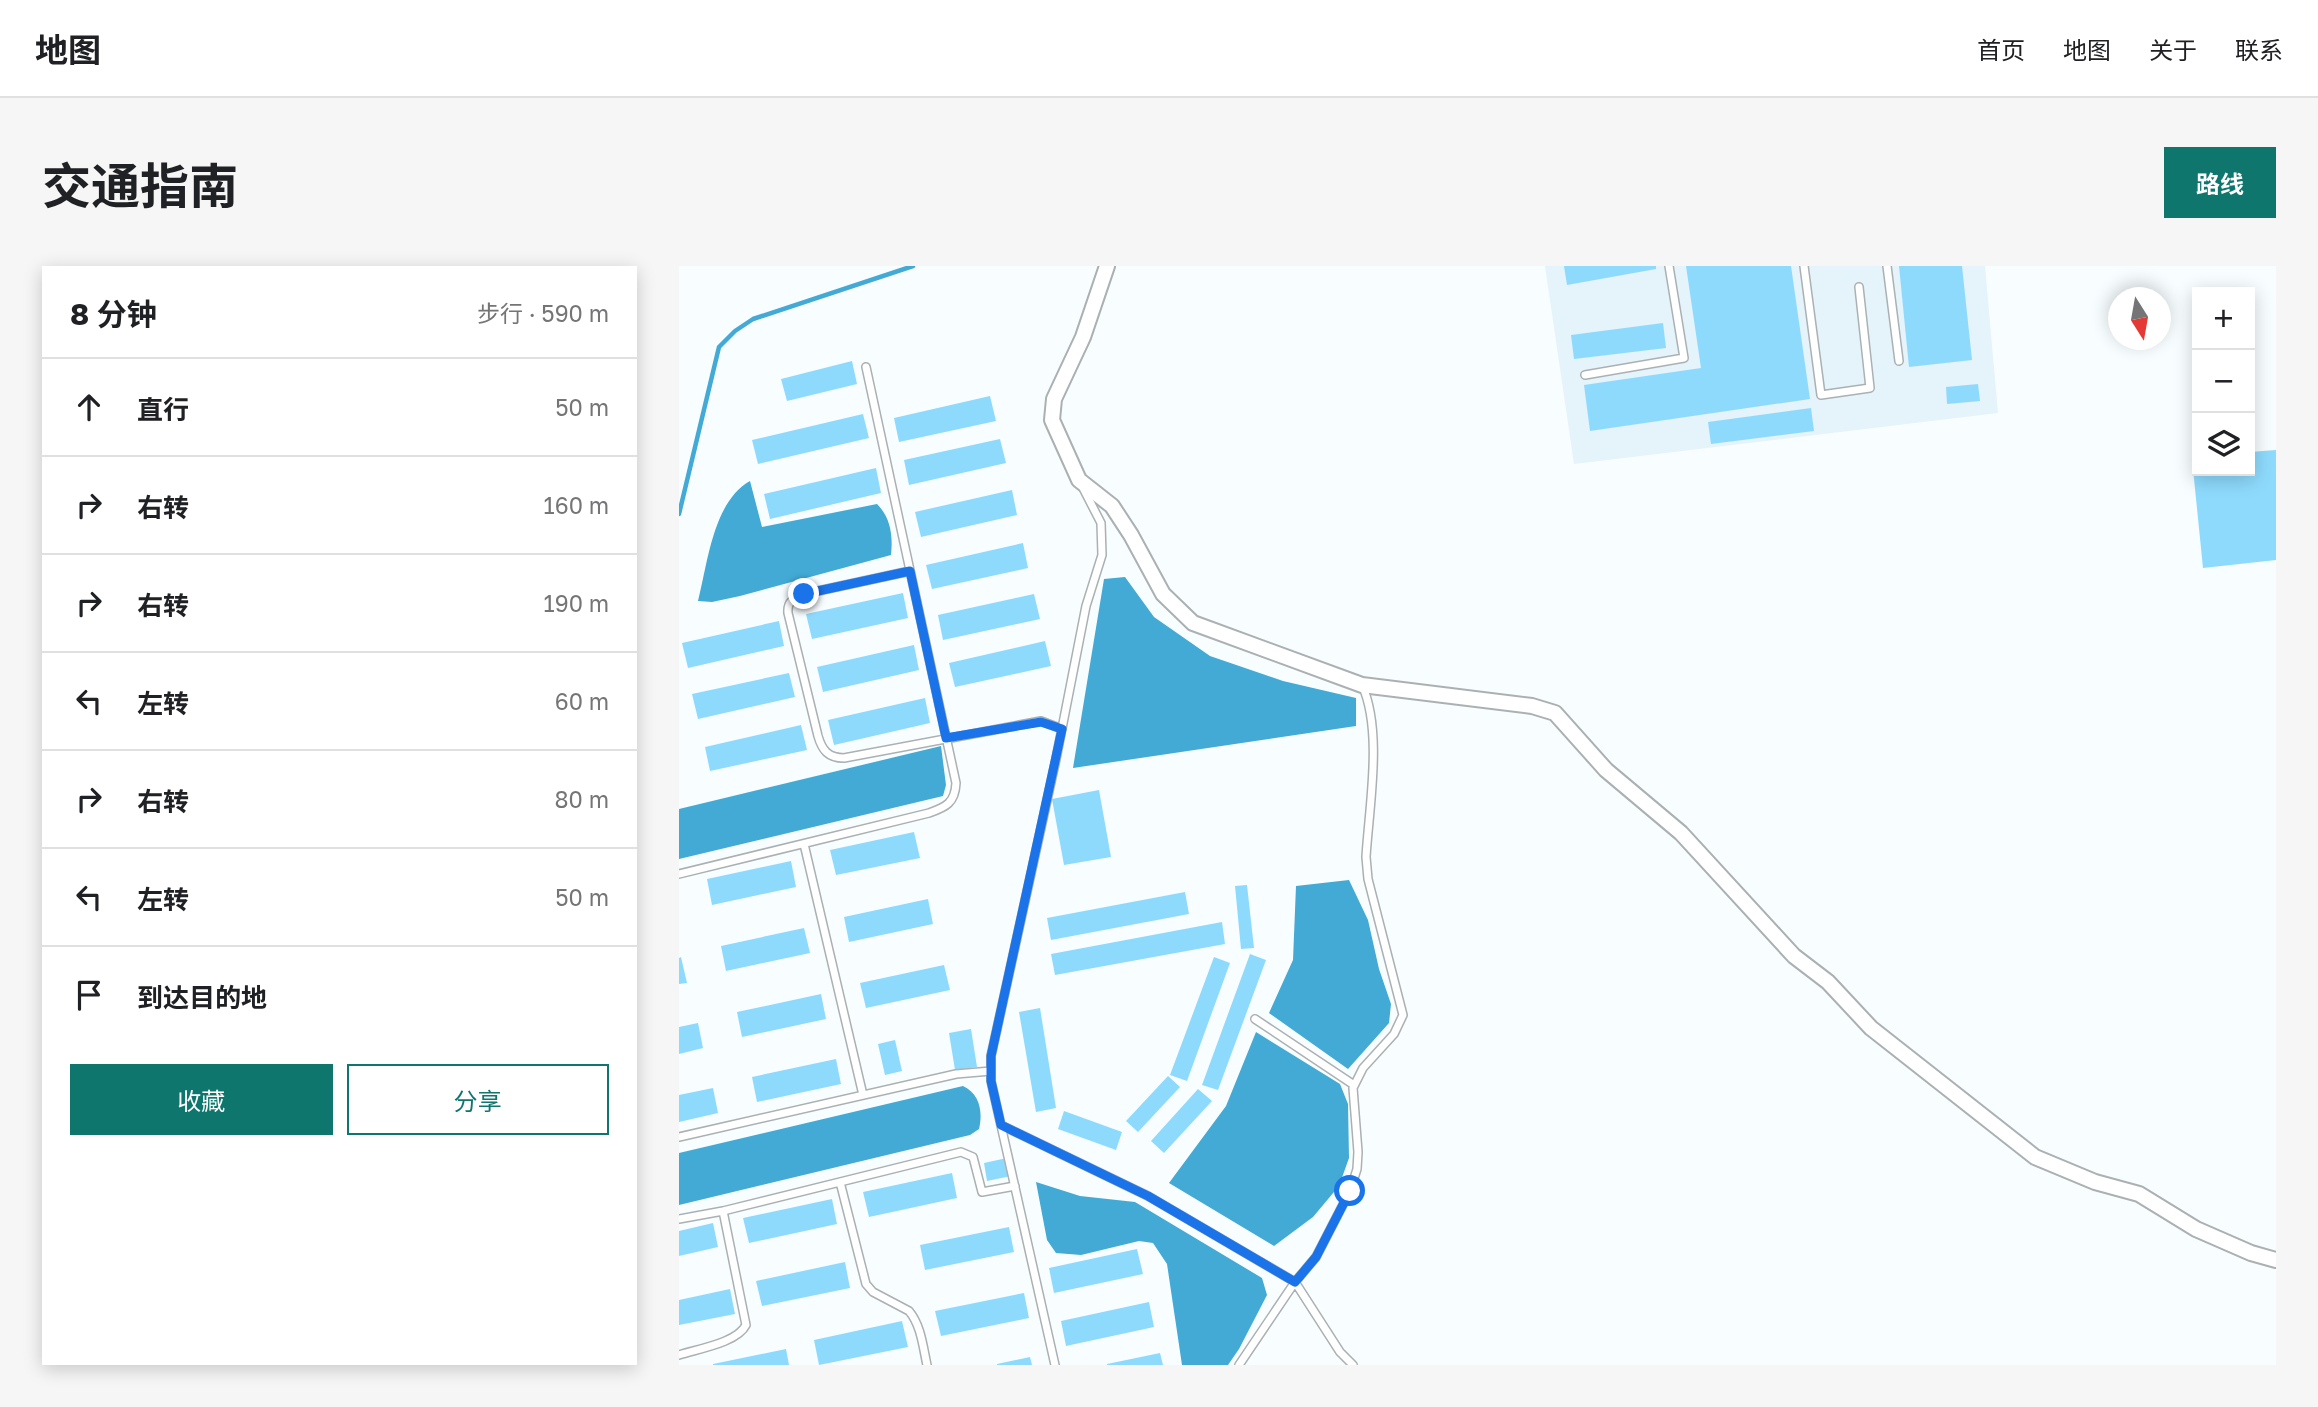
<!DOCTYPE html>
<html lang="zh">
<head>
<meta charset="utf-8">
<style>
	:root { --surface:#fff; --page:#f6f6f6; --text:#202124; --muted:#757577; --line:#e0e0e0; --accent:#0f766e }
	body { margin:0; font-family:"Golos Text","Noto Sans SC",sans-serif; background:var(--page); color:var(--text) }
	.controls { position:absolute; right:21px; top:21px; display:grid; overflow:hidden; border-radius:0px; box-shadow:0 4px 18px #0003 }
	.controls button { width:63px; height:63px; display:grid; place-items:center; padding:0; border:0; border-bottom:2px solid var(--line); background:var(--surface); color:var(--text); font:35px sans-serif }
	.compass { position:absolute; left:1429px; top:21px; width:63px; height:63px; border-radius:50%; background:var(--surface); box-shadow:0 4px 18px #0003; rotate:169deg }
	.stop { position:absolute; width:21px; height:21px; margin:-16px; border:5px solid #1a73e8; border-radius:50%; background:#fff }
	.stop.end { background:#1a73e8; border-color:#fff; box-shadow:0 2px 7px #0008 }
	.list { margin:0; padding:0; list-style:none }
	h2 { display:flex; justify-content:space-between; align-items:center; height:91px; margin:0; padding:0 28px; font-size:30px }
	h2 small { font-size:23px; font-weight:400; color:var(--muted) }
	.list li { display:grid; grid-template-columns:46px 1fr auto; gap:21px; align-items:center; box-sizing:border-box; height:98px; padding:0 28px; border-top:2px solid var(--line) }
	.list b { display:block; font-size:26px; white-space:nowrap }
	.list em { font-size:23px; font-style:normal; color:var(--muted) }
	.actions { display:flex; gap:14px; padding:21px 28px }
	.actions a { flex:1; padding:16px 0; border:2px solid var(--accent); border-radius:0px; text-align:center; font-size:24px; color:var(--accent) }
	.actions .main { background:var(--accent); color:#fff }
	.icon { flex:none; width:38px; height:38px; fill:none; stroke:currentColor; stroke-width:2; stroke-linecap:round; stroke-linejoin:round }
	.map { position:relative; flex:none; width:1597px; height:1099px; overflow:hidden; border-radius:0px }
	header { display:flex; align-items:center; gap:42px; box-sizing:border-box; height:98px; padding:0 35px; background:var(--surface); border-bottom:2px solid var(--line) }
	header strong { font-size:33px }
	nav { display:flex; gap:38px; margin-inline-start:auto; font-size:24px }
	.intro { display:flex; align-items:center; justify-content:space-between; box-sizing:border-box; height:168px; padding:0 42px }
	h1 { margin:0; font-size:49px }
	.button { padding:18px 32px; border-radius:0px; background:var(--accent); color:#fff; font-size:24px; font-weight:700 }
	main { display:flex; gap:42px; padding:0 42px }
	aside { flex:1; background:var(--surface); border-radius:0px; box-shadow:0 4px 18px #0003 }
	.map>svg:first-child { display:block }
</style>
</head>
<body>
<header>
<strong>地图</strong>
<nav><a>首页</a><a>地图</a><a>关于</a><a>联系</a></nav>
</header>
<div class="intro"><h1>交通指南</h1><a class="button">路线</a></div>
<main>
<aside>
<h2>8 分钟<small>步行 · 590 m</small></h2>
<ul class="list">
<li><svg class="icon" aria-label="ahead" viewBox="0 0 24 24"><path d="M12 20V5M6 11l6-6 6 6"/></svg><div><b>直行</b></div><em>50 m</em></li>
<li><svg class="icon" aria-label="right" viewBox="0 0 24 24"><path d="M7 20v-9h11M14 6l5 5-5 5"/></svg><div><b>右转</b></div><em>160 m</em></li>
<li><svg class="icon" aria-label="right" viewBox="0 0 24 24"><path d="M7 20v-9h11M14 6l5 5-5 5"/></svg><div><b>右转</b></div><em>190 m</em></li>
<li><svg class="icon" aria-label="left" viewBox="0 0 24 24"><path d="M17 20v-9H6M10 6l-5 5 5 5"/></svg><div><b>左转</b></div><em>60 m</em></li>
<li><svg class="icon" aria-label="right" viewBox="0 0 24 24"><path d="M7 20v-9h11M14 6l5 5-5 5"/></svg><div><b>右转</b></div><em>80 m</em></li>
<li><svg class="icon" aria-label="left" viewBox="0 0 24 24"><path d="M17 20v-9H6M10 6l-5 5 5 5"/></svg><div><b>左转</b></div><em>50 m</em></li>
<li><svg class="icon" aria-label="arrive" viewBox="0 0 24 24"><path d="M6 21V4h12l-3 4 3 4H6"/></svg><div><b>到达目的地</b></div></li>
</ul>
<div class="actions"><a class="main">收藏</a><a>分享</a></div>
</aside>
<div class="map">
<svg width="1597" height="1099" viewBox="0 0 1597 1099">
	<rect width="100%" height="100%" fill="#f8fdff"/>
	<!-- built -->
	<path fill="#e5f3fa" d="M866 0H1306L1319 147 895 198Z"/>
	<!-- water -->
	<path fill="#42aad4" d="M71 215 83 261 198 238C212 252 214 270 212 289L61 330 33 336 19 335C29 296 34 236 71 215Z
		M446 311 475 351 531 390 604 415 677 432V460L394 502 425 313Z
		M262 480 267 519 264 530 0 593V543Z
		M670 614 689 654 700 703 712 738 710 757 669 803 590 747 614 694 617 620Z
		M577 766 661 818 669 838 670 892 660 920 634 951 595 980 490 917 547 840Z
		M284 820C301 828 304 846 300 863L291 869 0 939V887Z
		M357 916 401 930 456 936 583 1012 588 1029 560 1083 549 1099H503L488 998 474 977 460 975 402 989 377 987 368 974Z"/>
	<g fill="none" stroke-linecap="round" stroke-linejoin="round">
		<!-- stream -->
		<path stroke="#42aad4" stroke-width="4.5" d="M0 248 40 81 56 65 74 53 234 0"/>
	</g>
	<!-- building -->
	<path fill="#8edafd" d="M885 0H977V3L888 19Z
		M1007 0H1112L1131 133 911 165 905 119 1022 102Z
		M1220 0H1283L1293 94 1230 101Z
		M984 57 987 82 895 93 892 69Z
		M173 95 178 118 108 135 102 113Z
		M1299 118 1301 135 1268 138 1267 121Z
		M311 130 317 155 220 176 215 152Z
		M1132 142 1135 165 1032 178 1029 156Z
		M184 148 190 172 79 198 73 174Z
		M321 173 327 197 230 219 225 194Z
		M1597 184V294L1524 302 1513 193 1518 192V205H1571V186Z
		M197 202 202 227 91 253 85 228Z
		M333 224 338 249 242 271 236 246Z
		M344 277 349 302 253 323 247 299Z
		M224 327 229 352 133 373 127 348Z
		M355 328 361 353 264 374 259 349Z
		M100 355 105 380 9 402 3 377Z
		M366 375 372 400 276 421 270 397Z
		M235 379 240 404 144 426 138 401Z
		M110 407 116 431 19 453 13 428Z
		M246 432 251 457 155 479 149 454Z
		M122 459 128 484 31 505 26 481Z
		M420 524 432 591 385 599 373 533Z
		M235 566 241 592 157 609 151 584Z
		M112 595 117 621 33 639 28 613Z
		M568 619 575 682 562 683 556 620Z
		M506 626 510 648 372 674 368 652Z
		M249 633 254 658 170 676 165 651Z
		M543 656 546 678 376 709 372 688Z
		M125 662 131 687 47 705 42 680Z
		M571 688 587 694 539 824 523 819Z
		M2 691 8 717 0 718V692Z
		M535 691 551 697 508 815 491 809Z
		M265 699 271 724 187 742 181 717Z
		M142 728 147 753 63 771 58 746Z
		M361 742 377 842 357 846 340 746Z
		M19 757 24 782 0 788V761Z
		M292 763 298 801 276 804 270 767Z
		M216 774 223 805 206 809 199 778Z
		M157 793 162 818 78 836 73 811Z
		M489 810 501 821 459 866 447 855Z
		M34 822 39 847 0 856V829Z
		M519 823 533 835 485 887 472 875Z
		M385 845 443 866 437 884 379 863Z
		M328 892 332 910 308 915 305 897Z
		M273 907 278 932 190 951 184 926Z
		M153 933 158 958 70 977 64 952Z
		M34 957 39 981 0 990V965Z
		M330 961 335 986 246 1004 241 979Z
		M458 983 464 1008 375 1027 370 1002Z
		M166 996 171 1022 83 1040 77 1015Z
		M51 1023 56 1048 0 1059V1034Z
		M345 1027 350 1052 262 1070 256 1045Z
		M470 1036 475 1061 387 1080 382 1055Z
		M223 1055 229 1081 140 1099 135 1074Z
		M107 1083 110 1099H34V1098Z
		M481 1087 484 1099H428V1098Z
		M351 1091 353 1099H318V1098Z"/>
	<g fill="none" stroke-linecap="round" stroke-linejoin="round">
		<defs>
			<path id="service" d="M1125 0 1142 129 1191 122 1180 21
				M1208 0 1220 95
				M906 109 1005 92 990 0
				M231 305 125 328C115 332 108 335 109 347L139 470C143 484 149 492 165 492L362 455 383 463
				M125 578 184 829
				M0 608 250 547C267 541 276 537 277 517L187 101
				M576 753 675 819
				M322 859 469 930 616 1016 661 1086 674 1099
				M0 871 277 808 312 805
				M161 916 187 1018 194 1026 230 1045C242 1059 244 1081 248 1099
				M0 953 44 945
				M0 1089C18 1083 58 1077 67 1059L44 945 282 886 294 891 303 926 336 920
				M376 1099 312 815V790L377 493 407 340 423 289 422 257 405 224
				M560 1099 616 1016 637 991 671 925 678 903 679 886 674 822 684 802 715 768 724 749 689 613 687 591C690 541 704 465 683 419"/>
			<path id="minor" d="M428 0 404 71 375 133 373 154 400 214 433 240 452 269 484 328 514 357 683 419 853 440 876 447 927 504 1002 567 1115 690 1149 716 1192 762 1356 891 1416 916 1460 928 1517 963 1572 987 1597 994"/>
		</defs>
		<!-- service casing -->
		<use href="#service" stroke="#abb1b3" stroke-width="10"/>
		<!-- minor casing -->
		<use href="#minor" stroke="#abb1b3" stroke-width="18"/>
		<!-- service -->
		<use href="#service" stroke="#fff" stroke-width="7"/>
		<!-- minor -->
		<use href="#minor" stroke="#fff" stroke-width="14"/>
	</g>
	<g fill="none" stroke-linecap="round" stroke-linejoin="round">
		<!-- route -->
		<path stroke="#1a73e8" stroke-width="9" d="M125 328 231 305 267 472 362 456 383 463 312 790V815L322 859 469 930 616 1016 637 991 671 925"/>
	</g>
</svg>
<div class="controls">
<button>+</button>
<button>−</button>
<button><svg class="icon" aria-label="layers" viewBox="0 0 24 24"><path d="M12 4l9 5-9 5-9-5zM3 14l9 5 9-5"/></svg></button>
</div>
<svg class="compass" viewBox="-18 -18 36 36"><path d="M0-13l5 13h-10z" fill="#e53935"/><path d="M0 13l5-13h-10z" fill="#757577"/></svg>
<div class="stop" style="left:671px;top:925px"></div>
<div class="stop end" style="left:125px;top:328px"></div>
</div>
</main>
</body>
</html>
